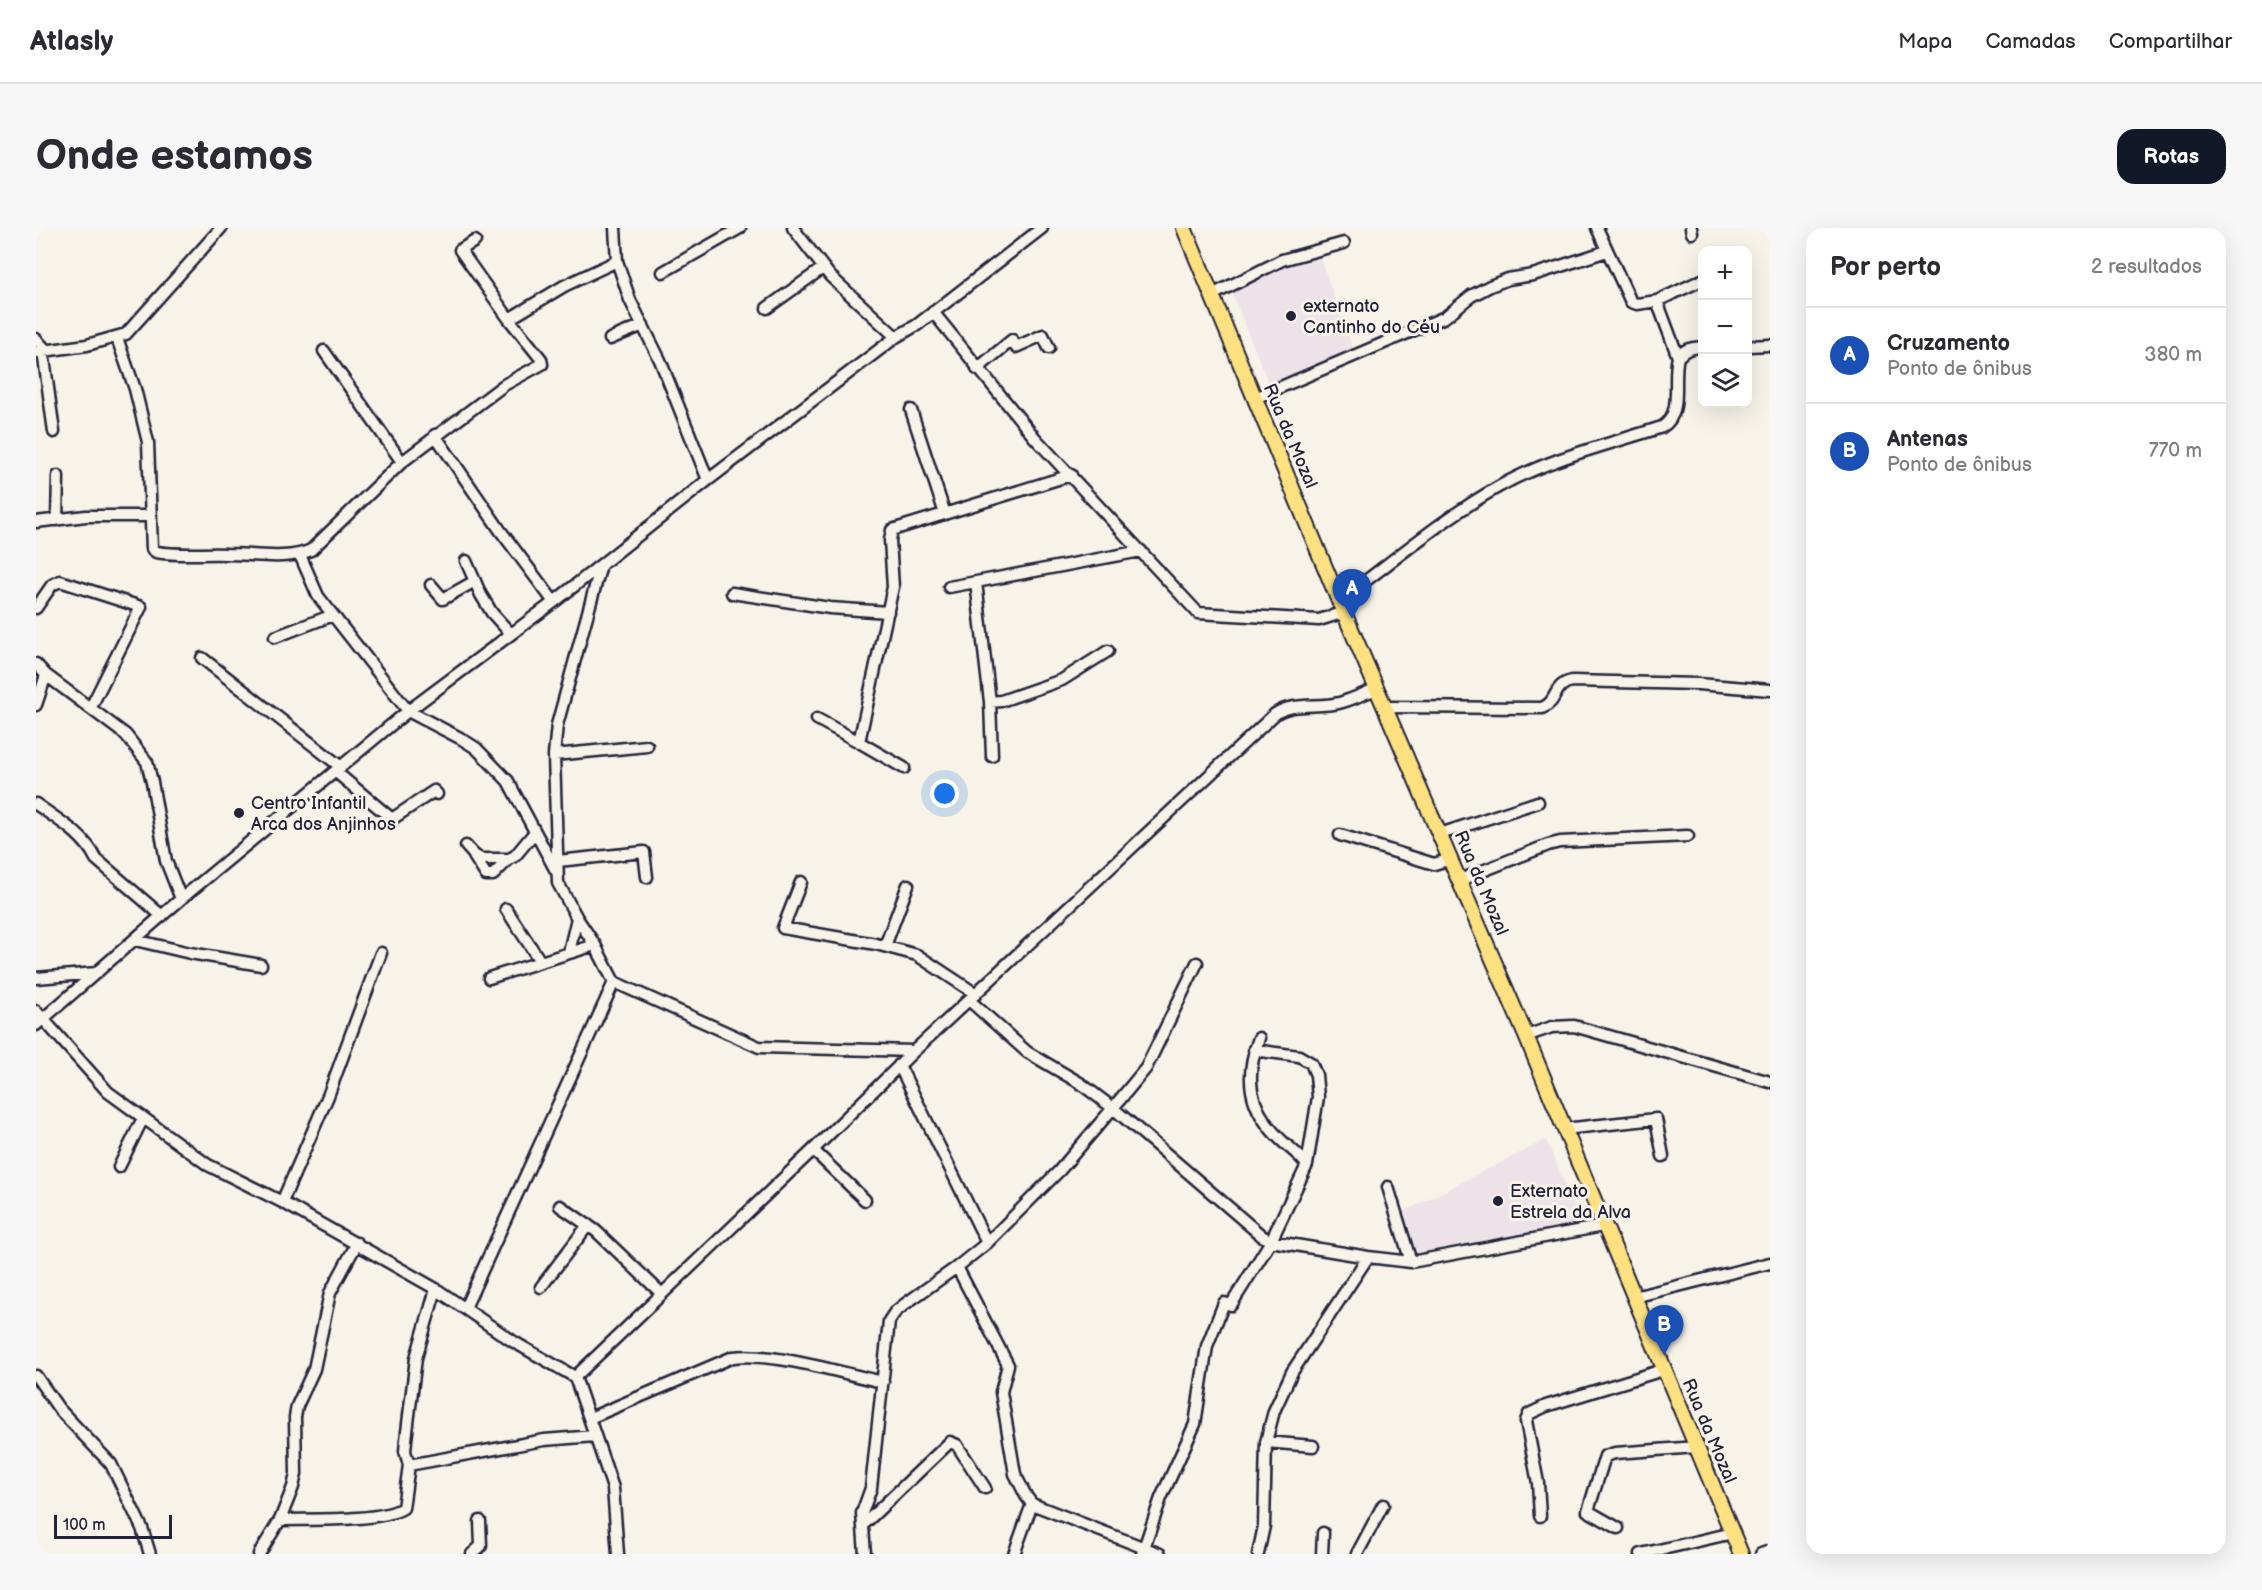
<!DOCTYPE html>
<html lang="pt">
<head>
<meta charset="utf-8">
<style>
	:root { --surface:#fff; --page:#f7f7f7; --text:#2b2b33; --muted:#7c7c81; --line:#e1e1e2; --accent:#111827 }
	body { margin:0; font-family:"Balsamiq Sans",sans-serif; background:var(--page); color:var(--text) }
	.controls { position:absolute; right:18px; top:18px; display:grid; overflow:hidden; border-radius:12px; box-shadow:0 6px 24px #0002 }
	.controls button { width:54px; height:54px; display:grid; place-items:center; padding:0; border:0; border-bottom:2px solid var(--line); background:var(--surface); color:var(--text); font:30px sans-serif }
	.scale { position:absolute; left:18px; bottom:15px; width:118px; box-sizing:border-box; padding-left:6px; border:3px solid #22223b; border-top:0; font-size:16px; line-height:21px; white-space:nowrap; color:#22223b; -webkit-text-stroke:4px #f7f3e8; paint-order:stroke }
	.you { position:absolute; left:909px; top:566px; width:21px; height:21px; margin:-15px; border:4px solid #fff; border-radius:50%; background:#1a73e8; box-shadow:0 0 0 9px #1a73e833 }
	.badge { display:grid; place-items:center; width:39px; height:39px; border-radius:50%; background:var(--accent); color:#fff; font-size:20px; font-weight:700 }
	.pin { position:absolute; translate:-50% -50px; filter:drop-shadow(0 2px 3px #0008) }
	.pin::after { content:''; position:absolute; top:32px; width:21px; height:18px; background:inherit; clip-path:polygon(0 0,100% 0,50% 100%) }
	.list { margin:0; padding:0; list-style:none }
	h2 { display:flex; justify-content:space-between; align-items:center; height:78px; margin:0; padding:0 24px; font-size:26px }
	h2 small { font-size:20px; font-weight:400; color:var(--muted) }
	.list li { display:grid; grid-template-columns:39px 1fr auto; gap:18px; align-items:center; box-sizing:border-box; height:96px; padding:0 24px; border-top:2px solid var(--line) }
	.list b { display:block; font-size:22px; white-space:nowrap }
	.list p { margin:0; font-size:20px; white-space:nowrap; color:var(--muted) }
	.list em { font-size:20px; font-style:normal; color:var(--muted) }
	.icon { flex:none; width:33px; height:33px; fill:none; stroke:currentColor; stroke-width:2; stroke-linecap:round; stroke-linejoin:round }
	.map { position:relative; flex:none; width:1734px; height:1326px; overflow:hidden; border-radius:18px }
	header { display:flex; align-items:center; gap:36px; box-sizing:border-box; height:84px; padding:0 30px; background:var(--surface); border-bottom:2px solid var(--line) }
	header strong { font-size:28px }
	nav { display:flex; gap:33px; margin-inline-start:auto; font-size:21px }
	.intro { display:flex; align-items:center; justify-content:space-between; box-sizing:border-box; height:144px; padding:0 36px }
	h1 { margin:0; font-size:42px }
	.button { padding:15px 27px; border-radius:18px; background:var(--accent); color:#fff; font-size:21px; font-weight:700 }
	main { display:flex; gap:36px; padding:0 36px }
	aside { flex:1; background:var(--surface); border-radius:18px; box-shadow:0 6px 24px #0002 }
	.map>svg:first-child { display:block }
</style>
</head>
<body>
<header>
<strong>Atlasly</strong>
<nav><a>Mapa</a><a>Camadas</a><a>Compartilhar</a></nav>
</header>
<div class="intro"><h1>Onde estamos</h1><a class="button">Rotas</a></div>
<main>
<div class="map">
<svg width="1734" height="1326" viewBox="0 0 1734 1326">
	<rect width="100%" height="100%" fill="#f7f3e8"/>
	<filter id="ink" filterUnits="userSpaceOnUse"><feTurbulence type="fractalNoise" baseFrequency=".0167" numOctaves="2"/><feDisplacementMap in="SourceGraphic" scale="12" xChannelSelector="R" yChannelSelector="G"/><feConvolveMatrix kernelMatrix="1 2 1 2 8 2 1 2 1" color-interpolation-filters="sRGB"/></filter>
	<g filter="url(#ink)">
		<!-- built -->
		<path fill="#ede2e8" d="M1282 25 1318 123 1234 159 1194 60 1241 38Z
			M1510 912 1547 999 1379 1029 1363 986Z"/>
		<g fill="none" stroke-linecap="round" stroke-linejoin="round">
			<defs>
				<path id="minor" d="M579 0 581 33 594 72 624 132 672 252
					M757 0 794 48 860 109
					M1561 0 1595 74 1601 76 1621 73
					M1655 0 1656 5
					M627 44 704 0
					M1176 67 1246 32 1308 15
					M731 80 787 40
					M897 84 999 210 1162 385 1283 392 1309 384
					M473 91 528 58 581 33
					M81 110 99 161 112 214 116 321 120 324C144 328 167 325 191 326 218 326 251 333 275 322L366 234 468 157 506 136 505 131 473 91 424 22 439 13
					M0 111 10 122
					M574 111 607 97
					M1712 118 1734 117
					M7 123 18 204
					M288 123 366 234
					M0 124 51 117 90 106 185 0
					M1642 129 1621 73 1666 52
					M941 141 976 112 980 119 1007 107 1013 120
					M1219 170 1409 89 1435 68 1454 58 1472 51 1497 47 1571 23
					M875 182 909 286
					M399 207 464 302 518 374
					M21 292 22 248
					M0 294 50 288H115
					M264 327 282 368 372 483 424 510 440 520 472 553 520 643
					M430 333 445 367 456 385 475 406
					M565 337 521 497 518 527 522 655 541 690 559 717 578 754 723 819 878 823
					M395 357 407 371 439 353
					M913 359 940 354
					M696 365 794 380 852 384
					M1303 373C1356 334 1407 290 1464 258 1514 230 1571 217 1626 199 1648 186 1636 151 1642 129 1650 120 1655 120 1666 119
					M0 380 16 357 24 353 105 379 55 479
					M239 409 297 387
					M166 430 305 539
					M0 436 10 447 90 507 111 534 116 554 130 633 145 671
					M954 474 965 473 1026 452 1072 423
					M0 477 10 447
					M1350 479 1506 480C1523 473 1516 457 1536 453L1662 456 1734 462
					M781 491 823 514 857 359 854 312 856 302 1035 247
					M823 514 868 540
					M518 527 611 518
					M956 528 954 474 940 354 1105 323
					M300 544 356 591 398 563 401 566
					M0 576C22 592 48 606 60 631L126 688
					M1404 606 1502 574
					M1304 607 1398 636 1415 631
					M430 618 438 627 445 631H473L479 628 499 604
					M438 628 450 647H457L473 631
					M522 633 608 624 611 649
					M1424 652 1512 617 1524 614 1652 608
					M765 654 747 700 840 716 881 727 940 766
					M470 681 504 733
					M99 712 154 725 225 737
					M849 718 872 657
					M533 724 541 690
					M0 750 61 745
					M453 750 559 717
					M933 772 991 824 1044 855 1077 880 1226 1008 1235 1013 1332 1029 1375 1034 1567 998
					M0 783 72 864 172 937 246 974 400 1061 478 1114 539 1149 577 1260 582 1326
					M0 797 145 671 372 483 518 374 672 252 860 109 881 97 1006 0
					M1490 808 1516 799 1538 798 1734 854
					M1218 822 1263 828 1275 835 1280 847 1282 869 1271 937
					M863 837 951 1015
					M1528 901 1620 891 1627 928
					M777 922 829 972
					M83 939 107 890
					M1352 959 1375 1034
					M246 974 292 868 345 725
					M524 978 560 1003 625 1065
					M921 1039 972 1137 965 1164 979 1246 990 1268 996 1276 1124 1326
					M505 1059 552 997
					M1598 1069 1734 1035
					M429 1080 578 754
					M0 1148 23 1181 75 1236 106 1300 114 1326
					M539 1149 777 922 878 823 1239 486C1256 474 1282 480 1303 475 1316 472 1329 465 1342 460
					M554 1190 697 1129C738 1124 805 1145 847 1154
					M1230 1214 1277 1218
					M373 1237 508 1212 559 1208
					M1504 1288 1502 1255 1490 1193 1493 1186 1510 1178 1627 1142
					M244 1292C273 1291 345 1294 367 1280L373 1237 369 1223 370 1212 380 1130 400 1061
					M828 1296 914 1214 921 1217 949 1260
					M1582 1300 1552 1283 1569 1228 1579 1225 1661 1219
					M223 1326 244 1292 257 1259 260 1246 259 1189 261 1178 278 1141 294 1065 321 1015
					M436 1326 445 1318 444 1293
					M829 1326 826 1285 835 1260 853 1093 859 1084 869 1076 921 1039 951 1015 1023 943 1077 880 1110 840 1161 735
					M978 1326 996 1276
					M1106 1326 1125 1270 1159 1196 1171 1118 1188 1075 1195 1077 1235 1013 1271 937C1263 926 1253 920 1244 911 1213 881 1208 850 1223 810
					M1222 1326 1228 1298 1230 1214 1238 1183 1256 1144 1332 1029
					M1286 1326 1287 1305
					M1321 1326 1347 1277
					M1605 1326 1697 1305
					M1725 1326 1734 1323"/>
				<path id="major" d="M1148 0 1303 373 1490 808 1705 1326"/>
			</defs>
			<!-- minor casing -->
			<use href="#minor" stroke="#22223b" stroke-width="15"/>
			<!-- major casing -->
			<use href="#major" stroke="#22223b" stroke-width="18"/>
			<!-- minor -->
			<use href="#minor" stroke="#f7f3e8" stroke-width="10"/>
			<!-- major -->
			<use href="#major" stroke="#fde080" stroke-width="14"/>
		</g>
	</g>
	<!-- markers -->
	<g fill="#22223b" stroke="#f7f3e8" stroke-width="2">
		<circle cx="1255" cy="88" r="6"/>
		<circle cx="203" cy="585" r="6"/>
		<circle cx="1462" cy="973" r="6"/>
	</g>
	<g text-anchor="middle" dominant-baseline="central" stroke-width="6" stroke-linejoin="round" paint-order="stroke">
		<!-- poi labels -->
		<g font-size="18" fill="#22223b" stroke="#f7f3e8" text-anchor="start">
			<text x="1267" y="78">externato<tspan x="1267" dy="21">Cantinho do Céu</tspan></text>
			<text x="215" y="575">Centro Infantil<tspan x="215" dy="21">Arca dos Anjinhos</tspan></text>
			<text x="1474" y="963">Externato<tspan x="1474" dy="21">Estrela da Alva</tspan></text>
		</g>
		<!-- street labels -->
		<g font-size="18" fill="#22223b" stroke="#f7f3e8">
			<text transform="translate(1254 208) rotate(67)">Rua da Mozal</text>
			<text transform="translate(1445 655) rotate(67)">Rua da Mozal</text>
			<text transform="translate(1673 1203) rotate(67)">Rua da Mozal</text>
		</g>
	</g>
</svg>
<div class="controls">
<button>+</button>
<button>−</button>
<button><svg class="icon" aria-label="layers" viewBox="0 0 24 24"><path d="M12 4l9 5-9 5-9-5zM3 14l9 5 9-5"/></svg></button>
</div>
<div class="scale">100 m</div>
<div class="you"></div>
<div class="pin badge" style="left:1316px;top:391px;background:#1a4fb4">A</div>
<div class="pin badge" style="left:1628px;top:1127px;background:#1a4fb4">B</div>
</div>
<aside>
<h2>Por perto<small>2 resultados</small></h2>
<ul class="list">
<li><span class="badge" style="background:#1a4fb4">A</span><div><b>Cruzamento</b><p>Ponto de ônibus</p></div><em>380 m</em></li>
<li><span class="badge" style="background:#1a4fb4">B</span><div><b>Antenas</b><p>Ponto de ônibus</p></div><em>770 m</em></li>
</ul>
</aside>
</main>
</body>
</html>
